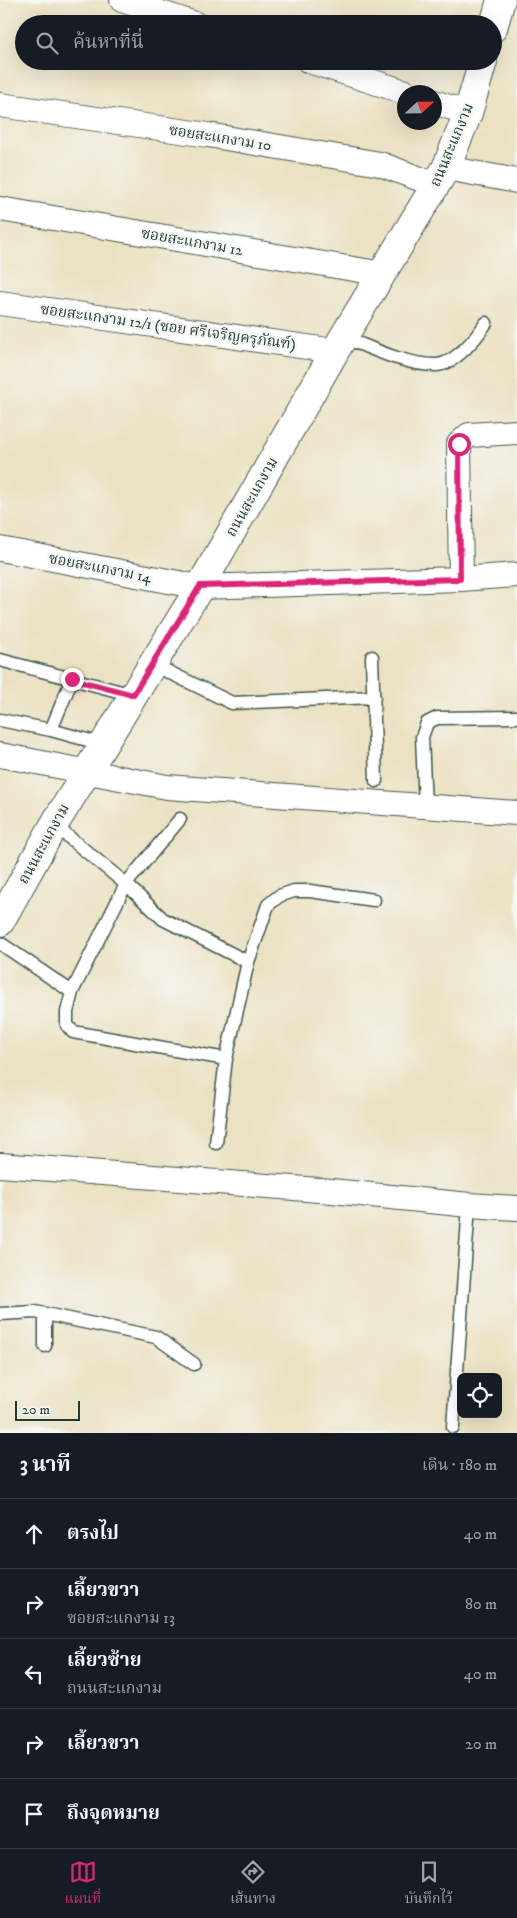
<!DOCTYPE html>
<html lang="th">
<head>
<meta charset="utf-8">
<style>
	:root { --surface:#171b24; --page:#20242c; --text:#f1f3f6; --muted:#9ea1a6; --line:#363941; --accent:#db2777 }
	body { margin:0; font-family:"IM FELL DW Pica","Noto Serif Thai",serif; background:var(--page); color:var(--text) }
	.controls { position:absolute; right:15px; bottom:15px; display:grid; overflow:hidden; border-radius:8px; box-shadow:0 5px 20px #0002 }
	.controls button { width:45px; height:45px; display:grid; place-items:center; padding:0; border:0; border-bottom:1px solid var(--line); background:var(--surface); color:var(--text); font:25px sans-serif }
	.compass { position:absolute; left:397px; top:85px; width:45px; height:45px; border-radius:50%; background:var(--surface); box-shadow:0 5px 20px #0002; rotate:68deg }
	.scale { position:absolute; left:15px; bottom:12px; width:65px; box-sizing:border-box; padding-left:5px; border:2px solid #1f3d34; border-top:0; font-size:14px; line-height:18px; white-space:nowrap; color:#1f3d34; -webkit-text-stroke:4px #f6f6f2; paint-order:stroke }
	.stop { position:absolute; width:15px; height:15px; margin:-11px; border:4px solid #db2777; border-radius:50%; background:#fff }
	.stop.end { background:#db2777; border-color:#fff; box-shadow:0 1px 5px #0008 }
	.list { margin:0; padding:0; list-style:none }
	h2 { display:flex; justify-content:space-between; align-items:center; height:65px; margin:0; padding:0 20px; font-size:21px }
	h2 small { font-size:16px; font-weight:400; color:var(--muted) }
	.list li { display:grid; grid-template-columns:32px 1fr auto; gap:15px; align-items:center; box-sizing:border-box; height:70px; padding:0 20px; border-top:1px solid var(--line) }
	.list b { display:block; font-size:19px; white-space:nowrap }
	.list p { margin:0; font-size:16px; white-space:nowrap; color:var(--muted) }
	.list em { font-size:16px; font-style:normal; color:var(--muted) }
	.icon { flex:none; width:28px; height:28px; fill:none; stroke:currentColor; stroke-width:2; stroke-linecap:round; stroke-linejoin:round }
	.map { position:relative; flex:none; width:517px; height:1433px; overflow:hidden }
	.search { position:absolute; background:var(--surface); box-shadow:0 5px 20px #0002; left:15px; right:15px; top:15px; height:55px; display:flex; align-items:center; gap:12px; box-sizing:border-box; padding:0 18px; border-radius:28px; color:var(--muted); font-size:19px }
	.sheet { height:415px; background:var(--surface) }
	nav { display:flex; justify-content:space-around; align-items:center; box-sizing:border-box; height:70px; border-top:1px solid var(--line); background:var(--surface); font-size:14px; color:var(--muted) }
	nav a { display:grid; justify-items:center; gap:2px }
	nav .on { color:var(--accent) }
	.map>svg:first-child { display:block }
</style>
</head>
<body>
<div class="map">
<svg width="517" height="1433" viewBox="0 0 517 1433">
	<rect width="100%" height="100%" fill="#f6f6f2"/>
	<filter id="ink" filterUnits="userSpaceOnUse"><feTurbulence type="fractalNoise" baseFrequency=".02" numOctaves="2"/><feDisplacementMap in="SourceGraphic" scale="10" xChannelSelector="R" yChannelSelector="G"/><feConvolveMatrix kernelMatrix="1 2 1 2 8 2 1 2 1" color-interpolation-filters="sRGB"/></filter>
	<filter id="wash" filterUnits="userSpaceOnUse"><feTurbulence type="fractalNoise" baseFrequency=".0096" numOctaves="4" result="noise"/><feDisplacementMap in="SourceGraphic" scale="20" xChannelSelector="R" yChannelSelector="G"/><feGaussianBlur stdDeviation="1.12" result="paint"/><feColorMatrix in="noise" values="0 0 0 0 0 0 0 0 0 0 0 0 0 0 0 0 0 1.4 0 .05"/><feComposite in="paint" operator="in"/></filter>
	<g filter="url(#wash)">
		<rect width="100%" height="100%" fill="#ece2c3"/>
	</g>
	<g filter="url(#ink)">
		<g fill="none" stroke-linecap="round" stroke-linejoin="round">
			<defs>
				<path id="lane" d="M343 337C371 348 408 366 437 365 455 364 477 337 486 323
					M372 657 376 781
					M0 660 133 695
					M152 664 232 703 374 697
					M0 720 51 730 102 744
					M51 730 72 679
					M425 806 422 737 427 723 437 718 517 717
					M180 819 126 884 72 992 67 1012V1025L73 1032 226 1059
					M54 825 126 884 163 919 248 962
					M0 943 72 992
					M216 1143 226 1059 248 962 268 905 279 896 294 891H310L374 900
					M0 1314 35 1312 45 1314V1346
					M45 1314 156 1337 194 1364
					M453 1427 469 1205"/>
				<path id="street" d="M122 0 195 24
					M309 61 405 92
					M434 102 468 113
					M0 105 208 135 380 164 436 185
					M446 168 517 181
					M0 209 383 274
					M0 303 335 351
					M0 549 200 587 461 579 517 575
					M461 579 459 444 469 435 517 432
					M0 755 167 787 517 813
					M0 1165 332 1191 469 1205 517 1208"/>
				<path id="secondary" d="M493 28 501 0
					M0 922 54 825 200 587 335 351 446 168 468 113 483 61"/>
			</defs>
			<!-- lane casing -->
			<use href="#lane" stroke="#3e5649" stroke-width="15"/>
			<!-- street casing -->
			<use href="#street" stroke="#3e5649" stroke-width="26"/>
			<!-- secondary casing -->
			<use href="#secondary" stroke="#3e5649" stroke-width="30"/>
			<!-- lane -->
			<use href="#lane" stroke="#fff" stroke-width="12"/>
			<!-- street -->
			<use href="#street" stroke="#fff" stroke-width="24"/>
			<!-- secondary -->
			<use href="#secondary" stroke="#fff" stroke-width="28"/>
		</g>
	</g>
	<g fill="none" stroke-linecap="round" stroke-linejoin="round" filter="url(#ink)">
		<!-- route -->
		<path stroke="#db2777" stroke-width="6" d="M72 679 133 695 200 586 460 579 459 444"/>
	</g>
	<g text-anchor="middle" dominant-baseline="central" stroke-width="5" stroke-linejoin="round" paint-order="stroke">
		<!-- street labels -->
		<g font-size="15" fill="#1f3d34" stroke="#f6f6f2">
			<text transform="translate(220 138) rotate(9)">ซอยสะแกงาม 10</text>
			<text transform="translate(452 145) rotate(-67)">ถนนสะแกงาม</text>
			<text transform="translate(192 242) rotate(10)">ซอยสะแกงาม 12</text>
			<text transform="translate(168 327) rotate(8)">ซอยสะแกงาม 12/1 (ซอย ศรีเจริญครุภัณฑ์)</text>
			<text transform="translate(252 497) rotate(-60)">ถนนสะแกงาม</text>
			<text transform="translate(100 568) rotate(11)">ซอยสะแกงาม 14</text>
			<text transform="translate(44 844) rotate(-61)">ถนนสะแกงาม</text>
		</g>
	</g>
</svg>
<div class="controls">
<button><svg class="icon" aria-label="locate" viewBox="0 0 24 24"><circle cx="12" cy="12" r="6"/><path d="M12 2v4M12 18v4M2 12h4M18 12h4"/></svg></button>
</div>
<svg class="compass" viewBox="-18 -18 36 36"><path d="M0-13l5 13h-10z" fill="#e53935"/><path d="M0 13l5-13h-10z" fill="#9ea1a6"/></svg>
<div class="scale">20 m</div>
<div class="stop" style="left:459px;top:444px"></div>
<div class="stop end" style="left:72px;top:679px"></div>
<div class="search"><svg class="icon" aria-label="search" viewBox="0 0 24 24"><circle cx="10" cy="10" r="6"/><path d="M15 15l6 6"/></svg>ค้นหาที่นี่</div>
</div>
<section class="sheet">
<h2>3 นาที<small>เดิน · 180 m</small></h2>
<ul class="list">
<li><svg class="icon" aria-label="ahead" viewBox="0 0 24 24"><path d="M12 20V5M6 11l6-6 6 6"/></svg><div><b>ตรงไป</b></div><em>40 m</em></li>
<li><svg class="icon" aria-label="right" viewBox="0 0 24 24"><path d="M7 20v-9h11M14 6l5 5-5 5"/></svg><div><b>เลี้ยวขวา</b><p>ซอยสะแกงาม 13</p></div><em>80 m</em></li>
<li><svg class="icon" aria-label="left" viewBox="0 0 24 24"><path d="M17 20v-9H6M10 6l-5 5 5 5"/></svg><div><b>เลี้ยวซ้าย</b><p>ถนนสะแกงาม</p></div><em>40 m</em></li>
<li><svg class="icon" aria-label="right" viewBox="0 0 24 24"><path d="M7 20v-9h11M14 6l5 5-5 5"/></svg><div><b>เลี้ยวขวา</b></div><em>20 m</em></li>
<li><svg class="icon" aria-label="arrive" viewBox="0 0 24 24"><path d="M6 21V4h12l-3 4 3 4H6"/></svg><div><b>ถึงจุดหมาย</b></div></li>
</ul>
</section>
<nav>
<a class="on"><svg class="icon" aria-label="map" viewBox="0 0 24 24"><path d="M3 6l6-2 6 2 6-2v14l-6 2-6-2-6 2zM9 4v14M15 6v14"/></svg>แผนที่</a>
<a><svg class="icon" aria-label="directions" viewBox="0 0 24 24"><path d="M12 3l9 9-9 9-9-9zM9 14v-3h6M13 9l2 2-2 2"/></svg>เส้นทาง</a>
<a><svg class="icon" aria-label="saved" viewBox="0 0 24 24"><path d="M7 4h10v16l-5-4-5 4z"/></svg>บันทึกไว้</a>
</nav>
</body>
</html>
